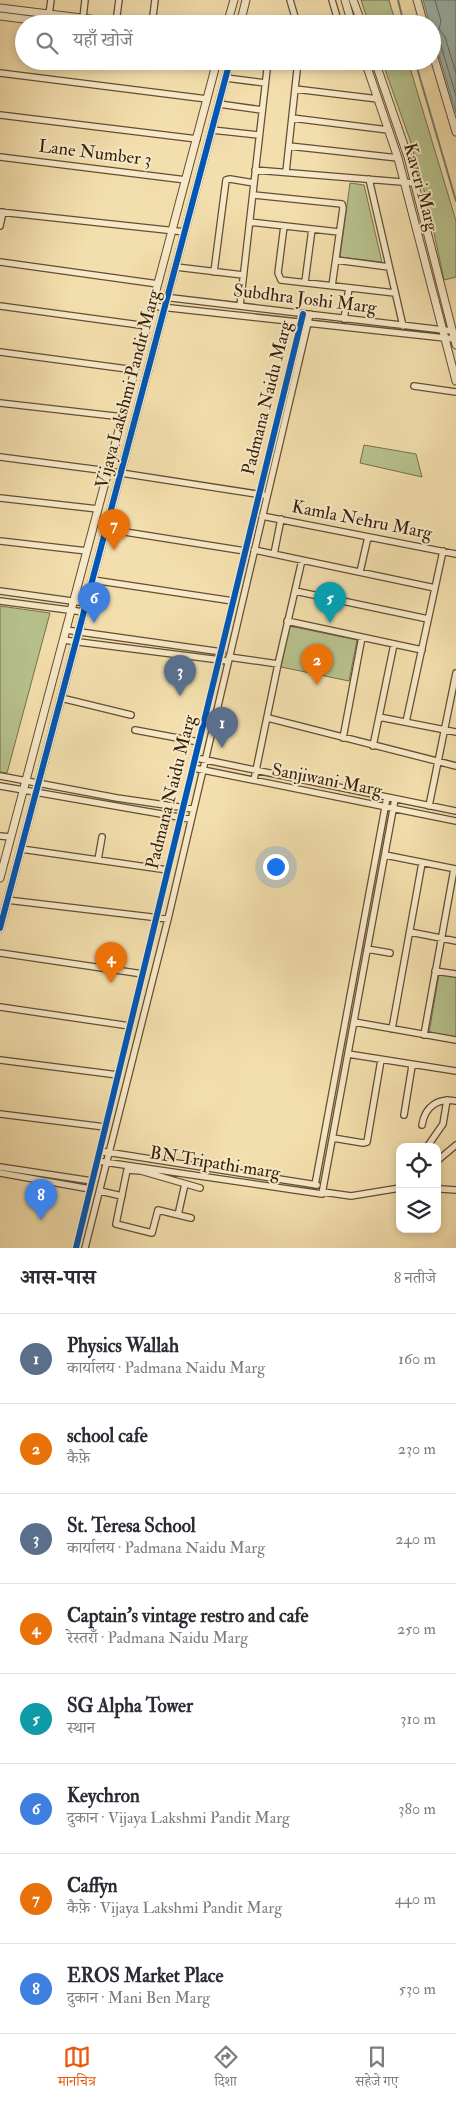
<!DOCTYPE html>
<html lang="hi">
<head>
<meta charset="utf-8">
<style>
	:root { --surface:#fff; --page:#f2f2f3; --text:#2b2b33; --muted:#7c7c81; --line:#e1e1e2; --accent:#ea580c }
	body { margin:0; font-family:"IM FELL Double Pica","Noto Serif Devanagari",serif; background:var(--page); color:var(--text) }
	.controls { position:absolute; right:15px; bottom:15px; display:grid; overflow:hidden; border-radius:10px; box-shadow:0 2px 8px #0003 }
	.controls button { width:45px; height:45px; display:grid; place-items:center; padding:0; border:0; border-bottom:1px solid var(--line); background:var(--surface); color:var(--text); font:25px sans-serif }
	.you { position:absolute; left:275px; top:866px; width:18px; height:18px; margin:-12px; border:4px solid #fff; border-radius:50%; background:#1a73e8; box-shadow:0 0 0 8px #1a73e833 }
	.badge { display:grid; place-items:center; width:32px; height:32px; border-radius:50%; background:var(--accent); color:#fff; font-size:16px; font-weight:700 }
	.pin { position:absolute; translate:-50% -41px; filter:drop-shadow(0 1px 2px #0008) }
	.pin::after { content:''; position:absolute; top:26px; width:18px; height:15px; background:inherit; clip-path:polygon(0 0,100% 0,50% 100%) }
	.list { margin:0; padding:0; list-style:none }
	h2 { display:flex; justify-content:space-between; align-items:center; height:65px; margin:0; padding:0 20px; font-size:21px }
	h2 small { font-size:16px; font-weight:400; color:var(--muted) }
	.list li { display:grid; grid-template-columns:32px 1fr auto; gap:15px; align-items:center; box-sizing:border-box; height:90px; padding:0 20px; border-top:1px solid var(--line) }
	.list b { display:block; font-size:19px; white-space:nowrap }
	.list p { margin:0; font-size:16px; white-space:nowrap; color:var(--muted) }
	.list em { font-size:16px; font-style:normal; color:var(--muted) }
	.icon { flex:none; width:28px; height:28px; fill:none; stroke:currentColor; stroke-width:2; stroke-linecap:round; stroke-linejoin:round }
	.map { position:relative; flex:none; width:456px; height:1248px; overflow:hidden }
	.search { position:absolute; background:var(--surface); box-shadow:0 2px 8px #0003; left:15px; right:15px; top:15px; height:55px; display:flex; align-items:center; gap:12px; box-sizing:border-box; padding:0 18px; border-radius:28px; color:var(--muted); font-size:19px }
	.sheet { height:785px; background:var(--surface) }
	nav { display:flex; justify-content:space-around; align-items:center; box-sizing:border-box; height:70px; border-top:1px solid var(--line); background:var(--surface); font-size:14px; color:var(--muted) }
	nav a { display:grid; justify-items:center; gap:2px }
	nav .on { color:var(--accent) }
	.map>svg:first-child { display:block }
</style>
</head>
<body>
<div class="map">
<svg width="456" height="1248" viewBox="0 0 456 1248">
	<rect width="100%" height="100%" fill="#f3dfad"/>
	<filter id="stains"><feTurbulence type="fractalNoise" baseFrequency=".004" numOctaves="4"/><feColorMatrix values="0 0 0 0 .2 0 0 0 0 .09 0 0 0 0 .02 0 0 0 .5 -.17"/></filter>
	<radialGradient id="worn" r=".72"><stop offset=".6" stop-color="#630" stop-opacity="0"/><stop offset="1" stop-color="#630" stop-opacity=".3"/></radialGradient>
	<!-- green -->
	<path fill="#b7c28d" stroke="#77704a" d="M361 0H389L396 24H369Z
		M382 61H408L456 221V277L444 280 428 205 410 140Z
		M350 183 364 185 382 262 340 257Z
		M364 445 416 454 422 477 360 463Z
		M0 606 50 613 7 773 0 772Z
		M289 626 357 640 349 681 281 667Z
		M439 974 456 977V1037L429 1033Z"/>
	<!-- water -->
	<path fill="#9ebab4" stroke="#757c6f" d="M423 0H456V113L432 32V24H430Z"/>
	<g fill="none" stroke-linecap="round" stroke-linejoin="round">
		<!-- shore -->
		<path stroke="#6a6c5e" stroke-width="1" d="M435 0 441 21 439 29 445 37 456 73
			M432 35 437 36 439 39 456 96"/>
		<!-- stream -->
		<path stroke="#757c6f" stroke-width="2" d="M398 0 404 24
			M415 61 456 201"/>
		<defs>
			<path id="minor" d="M290 0 297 24
				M332 0 339 24
				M49 14 51 0
				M83 18 85 0
				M116 22 119 0
				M152 24 155 0
				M0 73 207 99
				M226 78 265 83
				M295 89 378 99
				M219 104 262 110
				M0 115 197 139
				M292 118 388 130
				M212 130 259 135
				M289 146 398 158
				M0 157 186 180
				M255 170 414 183
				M286 172 298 61
				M369 179 403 326
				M253 195 342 204 343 208 332 286
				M0 212 185 232
				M250 222 339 232
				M0 226 3 212
				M284 226 278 273 281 280 395 293
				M336 260 389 267
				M0 262 158 284
				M176 267 243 275
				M214 272 226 180 230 179 254 183
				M305 282 312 229
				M155 296 452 331
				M0 306 147 326
				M152 306 454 339
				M240 306 268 61
				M344 319 349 288
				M0 352 135 370
				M414 386 456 392
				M0 403 123 417
				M0 457 108 471 263 495
				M0 498 98 509
				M262 516 456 554
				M106 529 245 551
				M0 541 87 551
				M254 550 435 588
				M274 554 281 519
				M360 572 368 537
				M93 580 233 601
				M0 591 86 603
				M295 591 428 619
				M0 601 84 612
				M287 621 422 650
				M66 630 222 652
				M63 640 228 661
				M229 657 278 664
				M61 698 131 715
				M379 717 456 732
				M268 718 456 766
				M406 722 443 551
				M135 730 199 742
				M343 738 362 637
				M373 746 394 644
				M201 759 456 811
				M198 769 456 821
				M0 776 117 798 193 809
				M254 780 278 664 302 560
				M0 786 190 819
				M429 806 456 673
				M0 836 11 837
				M21 849 168 870
				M385 855 456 869
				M98 860 102 837
				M7 900 168 919
				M410 932 456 941
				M367 949 390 953
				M0 953 143 974
				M435 971 456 974
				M0 1007 130 1026
				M354 1022 456 1040
				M392 1029 422 863
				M424 1035 454 869
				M348 1054 456 1071
				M0 1060 118 1075
				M0 1114 105 1127
				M404 1115 412 1066
				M422 1125C425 1106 438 1098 456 1101
				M333 1138 363 1143 367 1142 381 1060
				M427 1147 443 1124 447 1100
				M100 1151 317 1185
				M97 1161 322 1194 395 799
				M437 1161 456 1145
				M0 1167 92 1181
				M0 1173 90 1189
				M315 1185 387 797
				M441 1189 456 1190
				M100 1191 122 1196
				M323 1192 351 1196 400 1188
				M178 1215 185 1184
				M191 1218 158 1210 152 1233 116 1224 127 1170 141 1171 200 1188
				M76 1248 303 314
				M85 1248 168 919 310 314"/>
			<path id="tertiary" d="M345 0 352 24
				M353 0 362 24
				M417 0 424 24
				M0 8 130 24
				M0 16 63 24
				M227 24 234 0
				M240 24 246 0
				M432 51 456 132
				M365 61 398 158 456 381
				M375 61 408 157 456 345
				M0 878 217 61
				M0 928 230 61"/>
		</defs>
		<!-- minor casing -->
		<use href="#minor" stroke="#664e31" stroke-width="8"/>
		<!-- tertiary casing -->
		<use href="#tertiary" stroke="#664e31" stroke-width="9"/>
		<!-- minor -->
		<use href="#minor" stroke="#f7eaca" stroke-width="5.5"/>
		<!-- tertiary -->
		<use href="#tertiary" stroke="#f7eaca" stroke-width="7"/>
		<defs>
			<path id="cycleway" d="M0 928 230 61
				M76 1248 303 314"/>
		</defs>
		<!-- cycleway casing -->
		<use href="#cycleway" stroke="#f7eaca" stroke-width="9"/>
		<!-- cycleway -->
		<use href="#cycleway" stroke="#0057b8" stroke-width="6"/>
	</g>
	<g text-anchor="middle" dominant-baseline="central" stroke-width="4" stroke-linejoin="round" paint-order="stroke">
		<!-- street labels -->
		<g font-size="18" fill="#371e08" stroke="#f7eaca">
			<text transform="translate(95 153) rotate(7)">Lane Number 3</text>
			<text transform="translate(421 187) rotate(75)">Kaveri Marg</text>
			<text transform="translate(305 299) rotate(7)">Subdhra Joshi Marg</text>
			<text transform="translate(128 389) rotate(-75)">Vijaya Lakshmi Pandit Marg</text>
			<text transform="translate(267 398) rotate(-76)">Padmana Naidu Marg</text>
			<text transform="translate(362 520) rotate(11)">Kamla Nehru Marg</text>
			<text transform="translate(327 780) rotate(11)">Sanjiwani Marg</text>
			<text transform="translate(171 792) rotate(-76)">Padmana Naidu Marg</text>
			<text transform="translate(215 1163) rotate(9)">BN Tripathi marg</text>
		</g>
	</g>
	<rect width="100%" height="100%" filter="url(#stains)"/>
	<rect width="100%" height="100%" fill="url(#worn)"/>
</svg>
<div class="controls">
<button><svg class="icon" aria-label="locate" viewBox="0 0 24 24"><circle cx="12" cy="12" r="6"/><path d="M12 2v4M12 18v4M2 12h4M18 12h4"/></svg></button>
<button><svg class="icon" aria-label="layers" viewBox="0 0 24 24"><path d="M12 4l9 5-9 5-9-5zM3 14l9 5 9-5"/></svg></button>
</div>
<div class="you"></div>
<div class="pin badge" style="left:222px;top:748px;background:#5c6f8a">1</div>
<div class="pin badge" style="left:317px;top:685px;background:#e8710a">2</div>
<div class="pin badge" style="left:180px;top:696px;background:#5c6f8a">3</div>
<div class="pin badge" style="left:111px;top:983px;background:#e8710a">4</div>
<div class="pin badge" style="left:330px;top:623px;background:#0f9aa8">5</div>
<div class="pin badge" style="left:94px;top:623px;background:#3f7fe0">6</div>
<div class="pin badge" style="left:114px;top:550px;background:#e8710a">7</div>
<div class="pin badge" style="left:41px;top:1220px;background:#3f7fe0">8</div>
<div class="search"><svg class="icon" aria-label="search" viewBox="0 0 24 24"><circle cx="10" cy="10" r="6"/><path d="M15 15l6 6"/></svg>यहाँ खोजें</div>
</div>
<section class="sheet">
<h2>आस-पास<small>8 नतीजे</small></h2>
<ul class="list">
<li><span class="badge" style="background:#5c6f8a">1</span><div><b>Physics Wallah</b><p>कार्यालय · Padmana Naidu Marg</p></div><em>160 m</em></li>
<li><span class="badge" style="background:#e8710a">2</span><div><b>school cafe</b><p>कैफ़े</p></div><em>230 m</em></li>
<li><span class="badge" style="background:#5c6f8a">3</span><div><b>St. Teresa School</b><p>कार्यालय · Padmana Naidu Marg</p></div><em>240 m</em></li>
<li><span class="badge" style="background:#e8710a">4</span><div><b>Captain's vintage restro and cafe</b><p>रेस्तराँ · Padmana Naidu Marg</p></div><em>250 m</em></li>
<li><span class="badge" style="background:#0f9aa8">5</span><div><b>SG Alpha Tower</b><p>स्थान</p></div><em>310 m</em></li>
<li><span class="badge" style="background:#3f7fe0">6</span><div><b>Keychron</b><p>दुकान · Vijaya Lakshmi Pandit Marg</p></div><em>380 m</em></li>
<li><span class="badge" style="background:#e8710a">7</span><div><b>Caffyn</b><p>कैफ़े · Vijaya Lakshmi Pandit Marg</p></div><em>440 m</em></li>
<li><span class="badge" style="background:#3f7fe0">8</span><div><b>EROS Market Place</b><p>दुकान · Mani Ben Marg</p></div><em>530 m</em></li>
</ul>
</section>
<nav>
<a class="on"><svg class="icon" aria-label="map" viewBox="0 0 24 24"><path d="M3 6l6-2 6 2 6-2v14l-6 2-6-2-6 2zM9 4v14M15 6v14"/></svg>मानचित्र</a>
<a><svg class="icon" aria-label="directions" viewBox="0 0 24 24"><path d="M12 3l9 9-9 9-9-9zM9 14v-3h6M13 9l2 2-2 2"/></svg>दिशा</a>
<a><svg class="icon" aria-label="saved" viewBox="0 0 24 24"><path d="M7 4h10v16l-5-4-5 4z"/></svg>सहेजे गए</a>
</nav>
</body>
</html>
